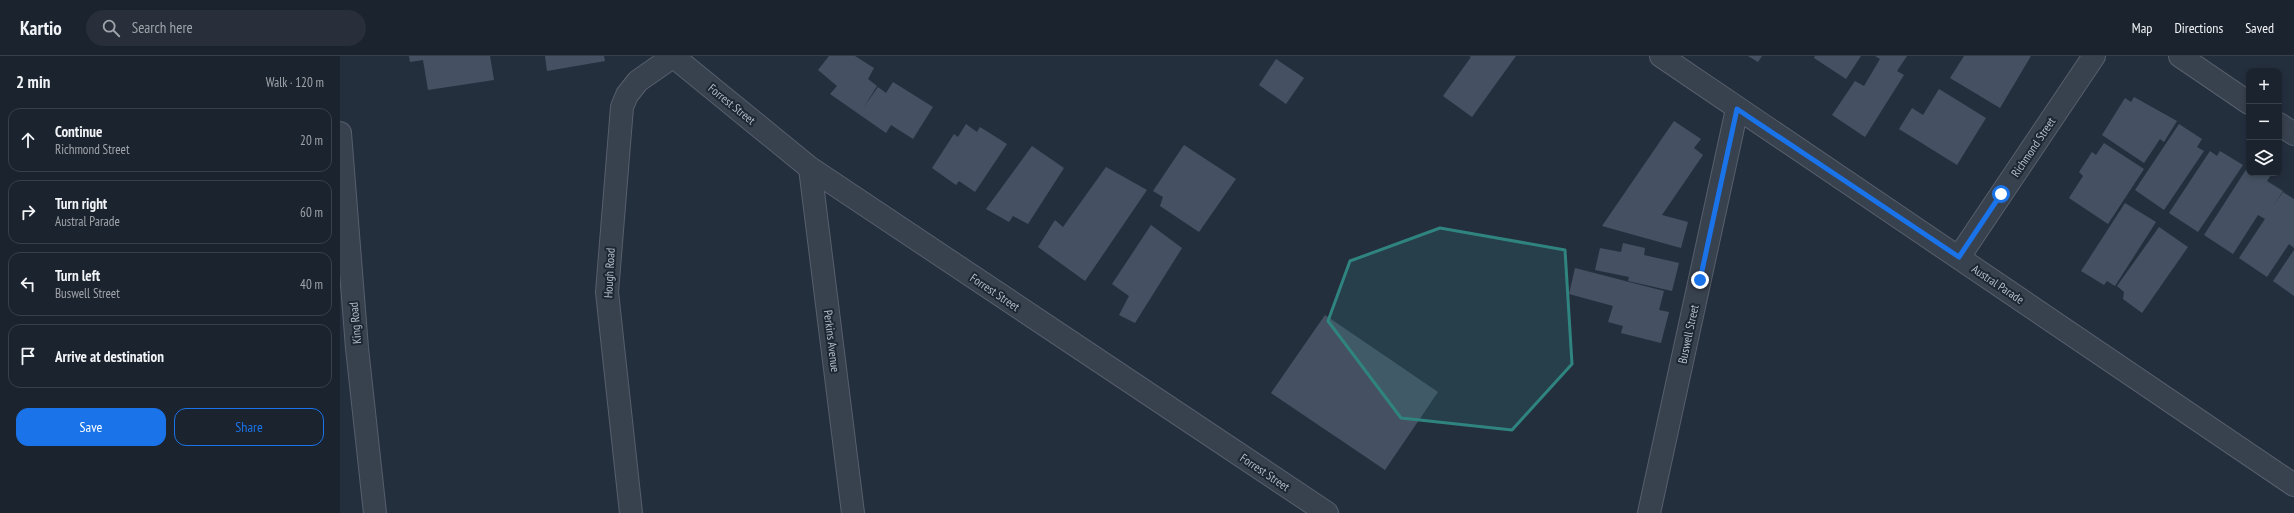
<!DOCTYPE html>
<html lang="en">
<head>
<meta charset="utf-8">
<style>
	:root { --surface:#1b232e; --page:#282f3a; --text:#f1f3f6; --muted:#a0a4aa; --line:#39404a; --accent:#1a73e8 }
	body { margin:0; font-family:"PT Sans Narrow",sans-serif; background:var(--page); color:var(--text) }
	.controls { position:absolute; right:12px; top:12px; display:grid; overflow:hidden; border-radius:8px; box-shadow:0 2px 6px #0003 }
	.controls button { width:36px; height:36px; display:grid; place-items:center; padding:0; border:0; border-bottom:1px solid var(--line); background:var(--surface); color:var(--text); font:20px sans-serif }
	.stop { position:absolute; width:12px; height:12px; margin:-9px; border:3px solid #1a73e8; border-radius:50%; background:#fff }
	.stop.end { background:#1a73e8; border-color:#fff; box-shadow:0 1px 4px #0008 }
	.list { margin:0; padding:0; list-style:none }
	h2 { display:flex; justify-content:space-between; align-items:center; height:52px; margin:0; padding:0 16px; font-size:17px }
	h2 small { font-size:13px; font-weight:400; color:var(--muted) }
	.list li { display:grid; grid-template-columns:26px 1fr auto; gap:12px; align-items:center; box-sizing:border-box; height:64px; margin:0 8px 8px; padding:0 8px; border:1px solid var(--line); border-radius:12px }
	.list b { display:block; font-size:15px; white-space:nowrap }
	.list p { margin:0; font-size:13px; white-space:nowrap; color:var(--muted) }
	.list em { font-size:13px; font-style:normal; color:var(--muted) }
	.actions { display:flex; gap:8px; padding:12px 16px }
	.actions a { flex:1; padding:9px 0; border:1px solid var(--accent); border-radius:12px; text-align:center; font-size:14px; color:var(--accent) }
	.actions .main { background:var(--accent); color:#fff }
	.icon { flex:none; width:22px; height:22px; fill:none; stroke:currentColor; stroke-width:2; stroke-linecap:round; stroke-linejoin:round }
	.map { position:relative; flex:none; width:1954px; height:457px; overflow:hidden }
	header { display:flex; align-items:center; gap:24px; box-sizing:border-box; height:56px; padding:0 20px; background:var(--surface); border-bottom:1px solid var(--line) }
	header strong { font-size:19px }
	nav { display:flex; gap:22px; margin-inline-start:auto; font-size:14px }
	.search { width:280px; height:36px; background:var(--page); display:flex; align-items:center; gap:10px; box-sizing:border-box; padding:0 14px; border-radius:22px; color:var(--muted); font-size:15px }
	main { display:flex }
	aside { flex:1; background:var(--surface) }
	.map>svg:first-child { display:block }
</style>
</head>
<body>
<header>
<strong>Kartio</strong>
<div class="search"><svg class="icon" aria-label="search" viewBox="0 0 24 24"><circle cx="10" cy="10" r="6"/><path d="M15 15l6 6"/></svg>Search here</div>
<nav><a>Map</a><a>Directions</a><a>Saved</a></nav>
</header>
<main>
<aside>
<h2>2 min<small>Walk · 120 m</small></h2>
<ul class="list">
<li><svg class="icon" aria-label="ahead" viewBox="0 0 24 24"><path d="M12 20V5M6 11l6-6 6 6"/></svg><div><b>Continue</b><p>Richmond Street</p></div><em>20 m</em></li>
<li><svg class="icon" aria-label="right" viewBox="0 0 24 24"><path d="M7 20v-9h11M14 6l5 5-5 5"/></svg><div><b>Turn right</b><p>Austral Parade</p></div><em>60 m</em></li>
<li><svg class="icon" aria-label="left" viewBox="0 0 24 24"><path d="M17 20v-9H6M10 6l-5 5 5 5"/></svg><div><b>Turn left</b><p>Buswell Street</p></div><em>40 m</em></li>
<li><svg class="icon" aria-label="arrive" viewBox="0 0 24 24"><path d="M6 21V4h12l-3 4 3 4H6"/></svg><div><b>Arrive at destination</b></div></li>
</ul>
<div class="actions"><a class="main">Save</a><a>Share</a></div>
</aside>
<div class="map">
<svg width="1954" height="457" viewBox="0 0 1954 457">
	<rect width="100%" height="100%" fill="#242f3e"/>
	<!-- building -->
	<path fill="#455162" d="M69 0H150L154 24 88 34 83 4 70 6Z
		M205 0H264L265 5 207 15Z
		M489 0H515L534 12 528 23 537 30 524 51 538 31 546 37 553 26 593 51 573 83 551 69 546 77 490 38 497 30 478 14Z
		M1129 0H1176L1132 61 1103 40 1131 1Z
		M1408 0H1422L1418 6Z
		M1475 0H1521L1506 23 1474 2Z
		M1535 0H1567L1557 15 1564 19 1525 81 1492 59 1515 25 1524 30 1540 3Z
		M1624 0H1691L1660 52 1610 22Z
		M936 3 964 22 946 48 919 29Z
		M1599 33 1646 62 1617 109 1559 73 1572 52 1583 59Z
		M1794 41 1837 65 1824 86 1820 83 1804 107 1762 79 1785 42 1791 46Z
		M1334 65 1361 83 1354 92 1363 99 1322 159 1348 166 1341 192 1262 170Z
		M626 68 637 76 640 71 667 88 635 136 619 125 616 129 592 112 614 78 618 81Z
		M1839 68 1862 83 1857 91 1864 95 1824 154 1795 134Z
		M1764 87 1804 113 1768 168 1729 142 1743 120 1739 116 1752 96 1756 99Z
		M844 89 896 123 859 176 820 150 823 141 813 135Z
		M692 90 724 112 688 168 673 160 669 166 646 153Z
		M1870 95 1877 100 1880 95 1903 109 1858 176 1829 157Z
		M1909 109V117H1927L1931 119 1927 125 1943 135 1934 149 1943 136 1954 143V192L1949 188 1927 221 1899 202 1925 163 1918 159 1893 198 1864 179Z
		M766 111 807 134 745 225 698 191 715 164 723 171Z
		M1785 147 1816 166 1775 230 1767 225 1764 229 1741 215Z
		M811 169 842 192 795 267 779 259 789 240 772 228Z
		M1819 171 1848 191 1802 257 1783 243 1784 236 1777 230Z
		M1283 187 1305 192 1304 199 1339 207 1332 235 1288 225 1289 221 1255 214 1260 192 1281 196Z
		M1954 194V240L1933 225Z
		M1235 212 1324 235 1319 254 1329 256 1321 287 1281 277 1283 270 1268 266 1273 250 1229 238Z
		M985 259 1098 336 1045 414 931 337Z"/>
	<g fill="none" stroke-linecap="round" stroke-linejoin="round">
		<defs>
			<path id="minor" d="M1840 0 1909 47
				M334 1 470 112 987 457
				M1939 68 1954 78
				M470 112 513 457
				M1619 201 1754 0
				M291 457 267 236 282 51 287 39 298 25 334 0
				M1309 457 1397 53"/>
			<path id="tertiary" d="M1321 0 1954 429
				M0 77 17 292 35 457"/>
		</defs>
		<!-- minor casing -->
		<use href="#minor" stroke="#565f6c" stroke-width="24"/>
		<!-- tertiary casing -->
		<use href="#tertiary" stroke="#565f6c" stroke-width="24"/>
		<!-- minor -->
		<use href="#minor" stroke="#38414e" stroke-width="22"/>
		<!-- tertiary -->
		<use href="#tertiary" stroke="#38414e" stroke-width="22"/>
	</g>
	<g fill="none" stroke-linecap="round" stroke-linejoin="round">
		<!-- route -->
		<path stroke="#1a73e8" stroke-width="5" d="M1360 224 1397 53 1619 201 1661 138"/>
	</g>
	<!-- marked area -->
	<path fill="#308480" fill-opacity="0.2" stroke="#308480" stroke-width="3" stroke-linejoin="round" d="M1100 172 1225 194 1232 308 1172 374 1061 362 988 265 1010 205Z"/>
	<g text-anchor="middle" dominant-baseline="central" stroke-width="4" stroke-linejoin="round" paint-order="stroke">
		<!-- street labels -->
		<g font-size="12" fill="#b4bcc9" stroke="#1d2633">
			<text transform="translate(392 48) rotate(39)">Forrest Street</text>
			<text transform="translate(1693 91) rotate(-56)">Richmond Street</text>
			<text transform="translate(269 217) rotate(-87)">Hough Road</text>
			<text transform="translate(1658 228) rotate(34)">Austral Parade</text>
			<text transform="translate(655 236) rotate(34)">Forrest Street</text>
			<text transform="translate(15 267) rotate(-95)">King Road</text>
			<text transform="translate(1348 278) rotate(-78)">Buswell Street</text>
			<text transform="translate(492 285) rotate(83)">Perkins Avenue</text>
			<text transform="translate(925 416) rotate(34)">Forrest Street</text>
		</g>
	</g>
</svg>
<div class="controls">
<button>+</button>
<button>−</button>
<button><svg class="icon" aria-label="layers" viewBox="0 0 24 24"><path d="M12 4l9 5-9 5-9-5zM3 14l9 5 9-5"/></svg></button>
</div>
<div class="stop" style="left:1661px;top:138px"></div>
<div class="stop end" style="left:1360px;top:224px"></div>
</div>
</main>
</body>
</html>
